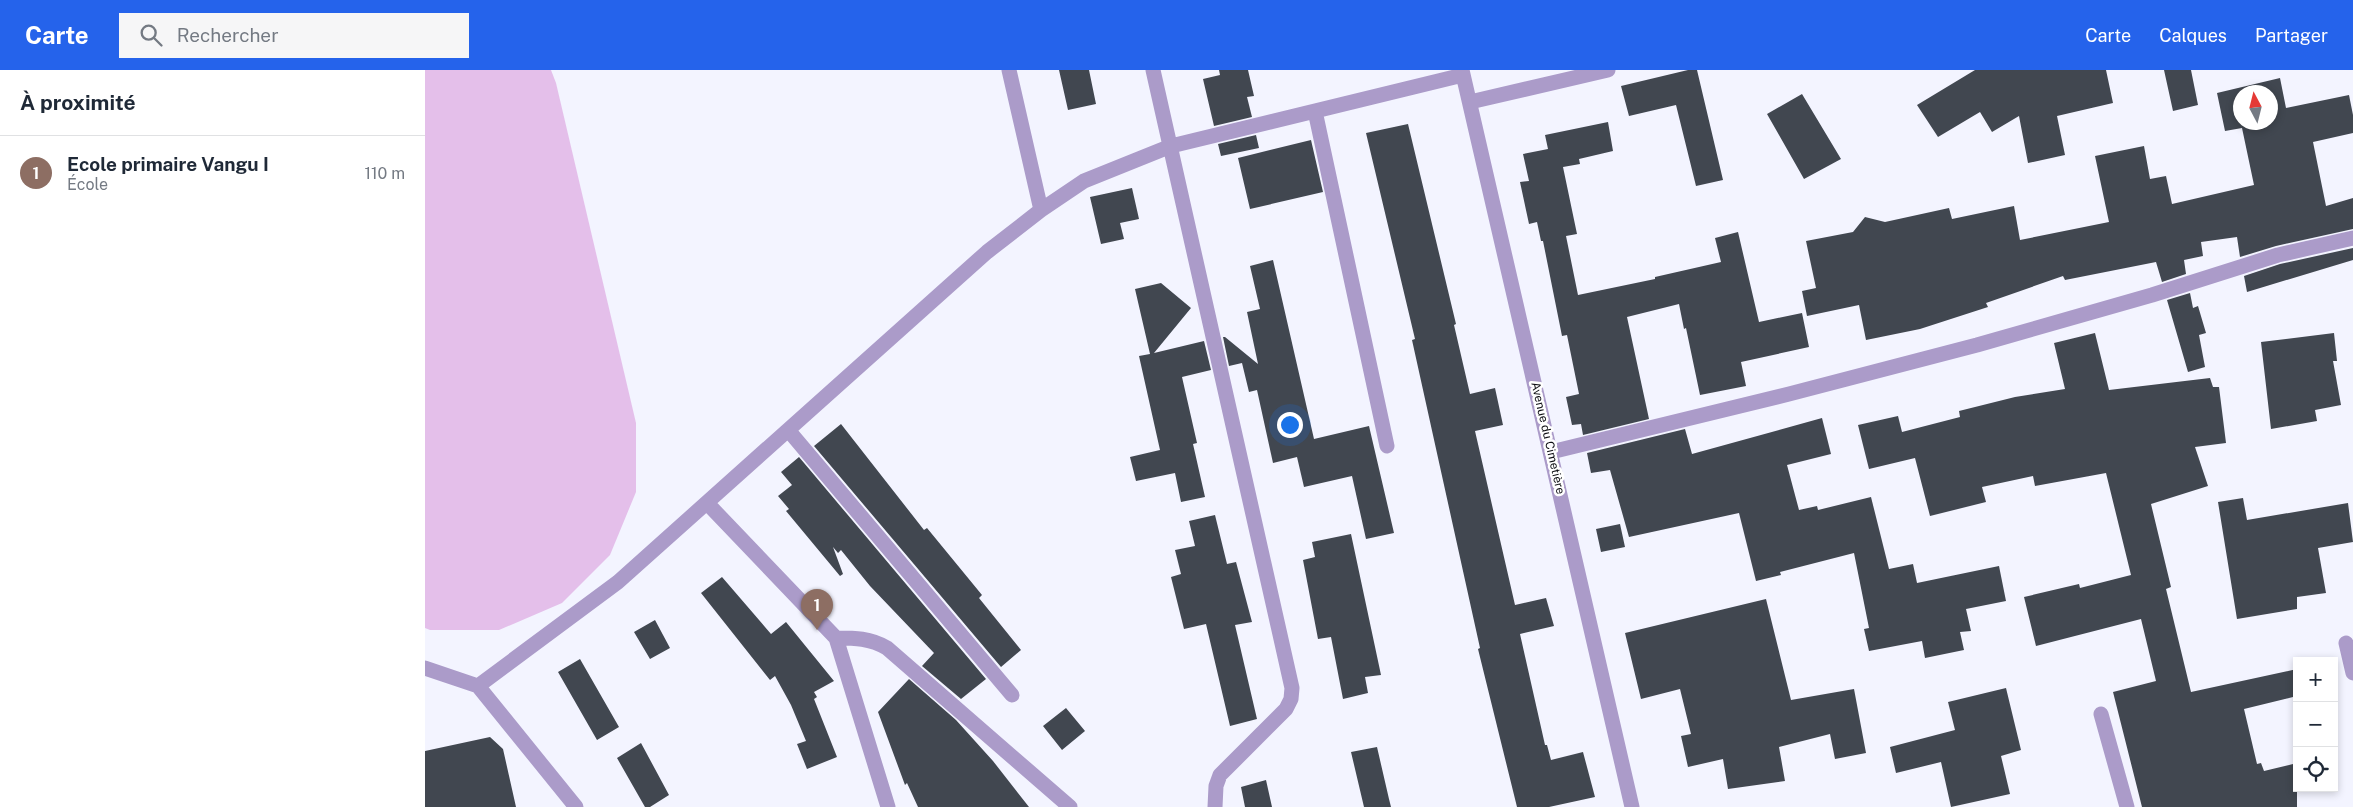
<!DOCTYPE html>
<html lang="fr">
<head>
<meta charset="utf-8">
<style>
	:root { --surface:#fff; --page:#f6f6f7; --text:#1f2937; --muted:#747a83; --line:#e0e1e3; --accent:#2563eb }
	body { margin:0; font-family:"Public Sans",sans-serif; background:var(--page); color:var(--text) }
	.controls { position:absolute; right:15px; bottom:15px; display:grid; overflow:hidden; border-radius:0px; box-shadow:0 2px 8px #0003 }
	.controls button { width:45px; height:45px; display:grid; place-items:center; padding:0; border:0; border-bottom:1px solid var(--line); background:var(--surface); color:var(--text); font:25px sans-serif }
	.compass { position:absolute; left:1808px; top:15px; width:45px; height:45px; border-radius:50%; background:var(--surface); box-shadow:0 2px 8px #0003; rotate:353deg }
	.you { position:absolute; left:864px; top:354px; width:18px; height:18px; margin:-12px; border:4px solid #fff; border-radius:50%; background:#1a73e8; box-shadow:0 0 0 8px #1a73e833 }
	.badge { display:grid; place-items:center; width:32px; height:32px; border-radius:50%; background:var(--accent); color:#fff; font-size:16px; font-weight:700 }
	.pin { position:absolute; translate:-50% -41px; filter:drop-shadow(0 1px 2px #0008) }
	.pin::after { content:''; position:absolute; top:26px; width:18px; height:15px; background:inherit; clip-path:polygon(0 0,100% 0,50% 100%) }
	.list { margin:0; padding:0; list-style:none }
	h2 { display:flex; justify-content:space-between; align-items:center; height:65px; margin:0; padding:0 20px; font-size:21px }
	h2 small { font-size:16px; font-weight:400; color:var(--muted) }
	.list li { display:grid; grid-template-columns:32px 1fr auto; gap:15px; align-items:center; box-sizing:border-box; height:75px; padding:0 20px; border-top:1px solid var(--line) }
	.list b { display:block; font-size:19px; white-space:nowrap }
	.list p { margin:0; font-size:16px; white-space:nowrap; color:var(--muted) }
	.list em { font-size:16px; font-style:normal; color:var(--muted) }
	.icon { flex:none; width:28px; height:28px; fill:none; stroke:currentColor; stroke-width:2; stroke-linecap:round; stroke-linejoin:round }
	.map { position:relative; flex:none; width:1928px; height:737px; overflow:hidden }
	header { display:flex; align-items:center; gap:30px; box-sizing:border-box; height:70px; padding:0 25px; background:var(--accent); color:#fff }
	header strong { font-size:24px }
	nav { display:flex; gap:28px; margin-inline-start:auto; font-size:18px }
	.search { width:350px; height:45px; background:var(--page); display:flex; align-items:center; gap:12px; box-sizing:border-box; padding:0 18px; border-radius:0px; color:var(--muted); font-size:19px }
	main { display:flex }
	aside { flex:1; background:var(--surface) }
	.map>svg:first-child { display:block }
</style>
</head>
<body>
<header>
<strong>Carte</strong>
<div class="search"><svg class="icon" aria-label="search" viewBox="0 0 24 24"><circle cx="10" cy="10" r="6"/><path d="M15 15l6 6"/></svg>Rechercher</div>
<nav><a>Carte</a><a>Calques</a><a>Partager</a></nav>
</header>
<main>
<aside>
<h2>À proximité<small></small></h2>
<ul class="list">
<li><span class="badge" style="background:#8d6e63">1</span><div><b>Ecole primaire Vangu I</b><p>École</p></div><em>110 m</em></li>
</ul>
</aside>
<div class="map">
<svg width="1928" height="737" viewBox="0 0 1928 737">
	<rect width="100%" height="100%" fill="#f3f4ff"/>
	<!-- green -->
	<path fill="#e4bfea" d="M0 0H126L131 13 211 353V422L185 485 137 533 74 560H5L0 558Z"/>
	<!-- building -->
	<path fill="#414750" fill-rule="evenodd" d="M634 0H664L671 34 643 40Z
		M794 0H823L829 26 822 27 827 47 789 56 778 9 795 5Z
		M1263 0H1272L1298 110 1271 116 1251 35 1204 46 1196 16Z
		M1550 0H1681L1688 33 1632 46 1640 85 1603 93 1594 46 1567 62 1555 42 1513 67 1492 35Z
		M1739 0H1766L1773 35 1748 41Z
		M1855 8 1861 38 1924 25 1928 45V63L1888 72 1901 136 1928 128V159L1851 176 1815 187 1812 167 1776 172 1778 186 1759 190 1761 204 1737 212 1731 192 1640 210 1638 206 1561 233 1563 237 1495 259 1441 270 1434 235 1382 246 1377 221 1391 218 1381 171 1428 162 1440 147 1460 152 1524 138 1527 149 1589 136 1595 170 1684 152 1670 86 1719 76 1725 109 1741 106 1747 134 1829 115 1817 58 1800 61 1792 23ZM1816 22H1846V52H1816Z
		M1377 24 1416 89 1379 109 1342 44Z
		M1183 52 1188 81 1154 89 1155 94 1138 97 1152 164 1141 166 1153 225 1230 209V207L1296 192 1290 168 1313 162 1334 252 1377 243 1384 277 1316 292 1321 316 1275 325 1261 258 1259 259 1254 234 1202 247 1224 349 1158 365 1156 354 1147 355 1141 327 1154 324 1142 265 1137 266 1118 171H1116L1112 152 1104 154 1095 112 1104 111 1098 84 1123 79 1120 65Z
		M983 54 1031 254 1029 255 1045 324 1070 318 1078 355 1050 361 1090 535 1121 528 1129 556 1095 564 1120 675H1122L1126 690 1158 682 1170 727 1124 737H1092L1053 579 1055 578 987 270 990 269 941 63Z
		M831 65 834 78 796 86 793 74Z
		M886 70 898 122 825 139 813 88Z
		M707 118 714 149 695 153 699 169 676 174 665 127Z
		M1928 178V190L1822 222 1819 206 1855 194Z
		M848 190 889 369 944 356 969 463 941 469 927 406 879 417 872 387 848 393 832 320 824 322 817 293 804 296 798 267H800L833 294 822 242 835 239 825 196Z
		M736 213 766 238 729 283 779 271 786 300 757 307 772 373 768 374 780 427 756 432 750 403 711 411 705 387 735 380 714 286 725 284 710 219Z
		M1765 223 1768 238 1773 236 1781 263 1774 265 1780 297 1763 302 1742 230Z
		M1670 263 1684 320 1785 308 1788 317H1794L1801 373 1770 377 1783 416 1726 434 1746 517 1741 519 1766 622 1872 599V626L1819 639 1832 694 1836 693 1839 701 1872 693V737H1717L1688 622 1731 611 1716 549 1611 576 1599 527 1654 514 1655 518 1706 505 1681 403 1610 416 1608 406 1557 417 1561 432 1505 446 1490 388 1444 399 1433 355 1473 346 1477 362 1535 347 1534 341 1590 327 1640 319 1629 273Z
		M1909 263 1912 291H1908L1916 335 1890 340 1892 351 1846 359 1836 272Z
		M1397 348 1406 384 1362 395 1374 440 1392 436 1393 440 1446 427 1464 499 1488 494 1492 513 1574 496 1581 531 1541 539 1546 561 1535 562 1539 580 1500 588 1497 571 1444 581 1439 559 1444 558 1429 483 1355 502 1356 505 1331 511 1314 443 1204 467 1185 400 1166 403 1162 383 1260 359 1267 384Z
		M416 354 499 460 502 458 557 525 554 528 596 580 576 597 389 376Z
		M374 387 561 609 536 629 497 596 509 583 445 516 416 480 413 483 408 477 418 504 415 506 361 441 364 439 353 426 367 415 356 402Z
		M1818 428 1822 450 1923 433 1928 472 1893 478 1901 523 1872 527V539L1812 549 1793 432Z
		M790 445 802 494 811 492 827 552 810 555 832 649 805 656 781 554 759 559 746 507 756 504 750 480 770 476 764 451Z
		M1195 454 1200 477 1176 482 1171 459Z
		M926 464 956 605 940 607 943 623 918 629 906 567 893 569 878 490 890 487 887 472Z
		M297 507 346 564 361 552 409 611 389 622 392 627 389 629 412 687 382 699 372 674 381 671 366 635 350 606 345 610 276 523Z
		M1341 529 1366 630 1429 619 1441 683 1410 689 1405 664 1354 677 1360 711 1303 719 1298 689 1263 697 1256 666 1266 664 1255 619 1216 629 1200 563Z
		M230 550 245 578 225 589 209 562Z
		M155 589 194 657 172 670 133 602Z
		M484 609 531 650 568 691 604 737H493L482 713 480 715 453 642Z
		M1581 618 1596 680 1576 686 1585 724 1526 737 1516 692 1471 703 1465 677 1530 660 1523 632Z
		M641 638 660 661 637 680 618 656Z
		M65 667 78 679 91 737H0V681Z
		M216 673 244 725 225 737H220L192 688Z
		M952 677 964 729 966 737H939L926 682Z
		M841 710 847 737H820L816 717Z"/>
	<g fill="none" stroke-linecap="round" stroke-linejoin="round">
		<!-- minor -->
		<path stroke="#ab9bc9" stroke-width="15" d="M584 0 616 140
			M728 0 867 618 866 629 861 639 795 705 791 716 790 737
			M1037 0 1207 737
			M1045 32 1183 0
			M890 41 962 376
			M364 361 587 625
			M1126 382 1364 324 1552 275 1727 225 1853 185 1928 168
			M282 433 411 568 463 737
			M411 568C430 568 445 568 462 578L645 737
			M1921 573 1928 603
			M0 598 53 616 151 737
			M53 616 193 512 562 182 616 140 659 111 746 76 1038 5
			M1676 644 1702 737"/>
	</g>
	<g text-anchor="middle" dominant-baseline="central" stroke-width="5" stroke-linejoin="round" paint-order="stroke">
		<!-- street labels -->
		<g font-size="12" fill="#0e0f13" stroke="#fff">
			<text transform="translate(1123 368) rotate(77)">Avenue du Cimetière</text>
		</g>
	</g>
</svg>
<div class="controls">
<button>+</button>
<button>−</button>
<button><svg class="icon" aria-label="locate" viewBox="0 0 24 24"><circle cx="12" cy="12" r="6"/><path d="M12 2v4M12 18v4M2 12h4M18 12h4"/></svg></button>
</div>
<svg class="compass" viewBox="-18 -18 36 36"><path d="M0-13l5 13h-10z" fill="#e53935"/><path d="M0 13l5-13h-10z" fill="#747a83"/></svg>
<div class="you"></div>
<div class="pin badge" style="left:392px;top:560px;background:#8d6e63">1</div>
</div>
</main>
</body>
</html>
